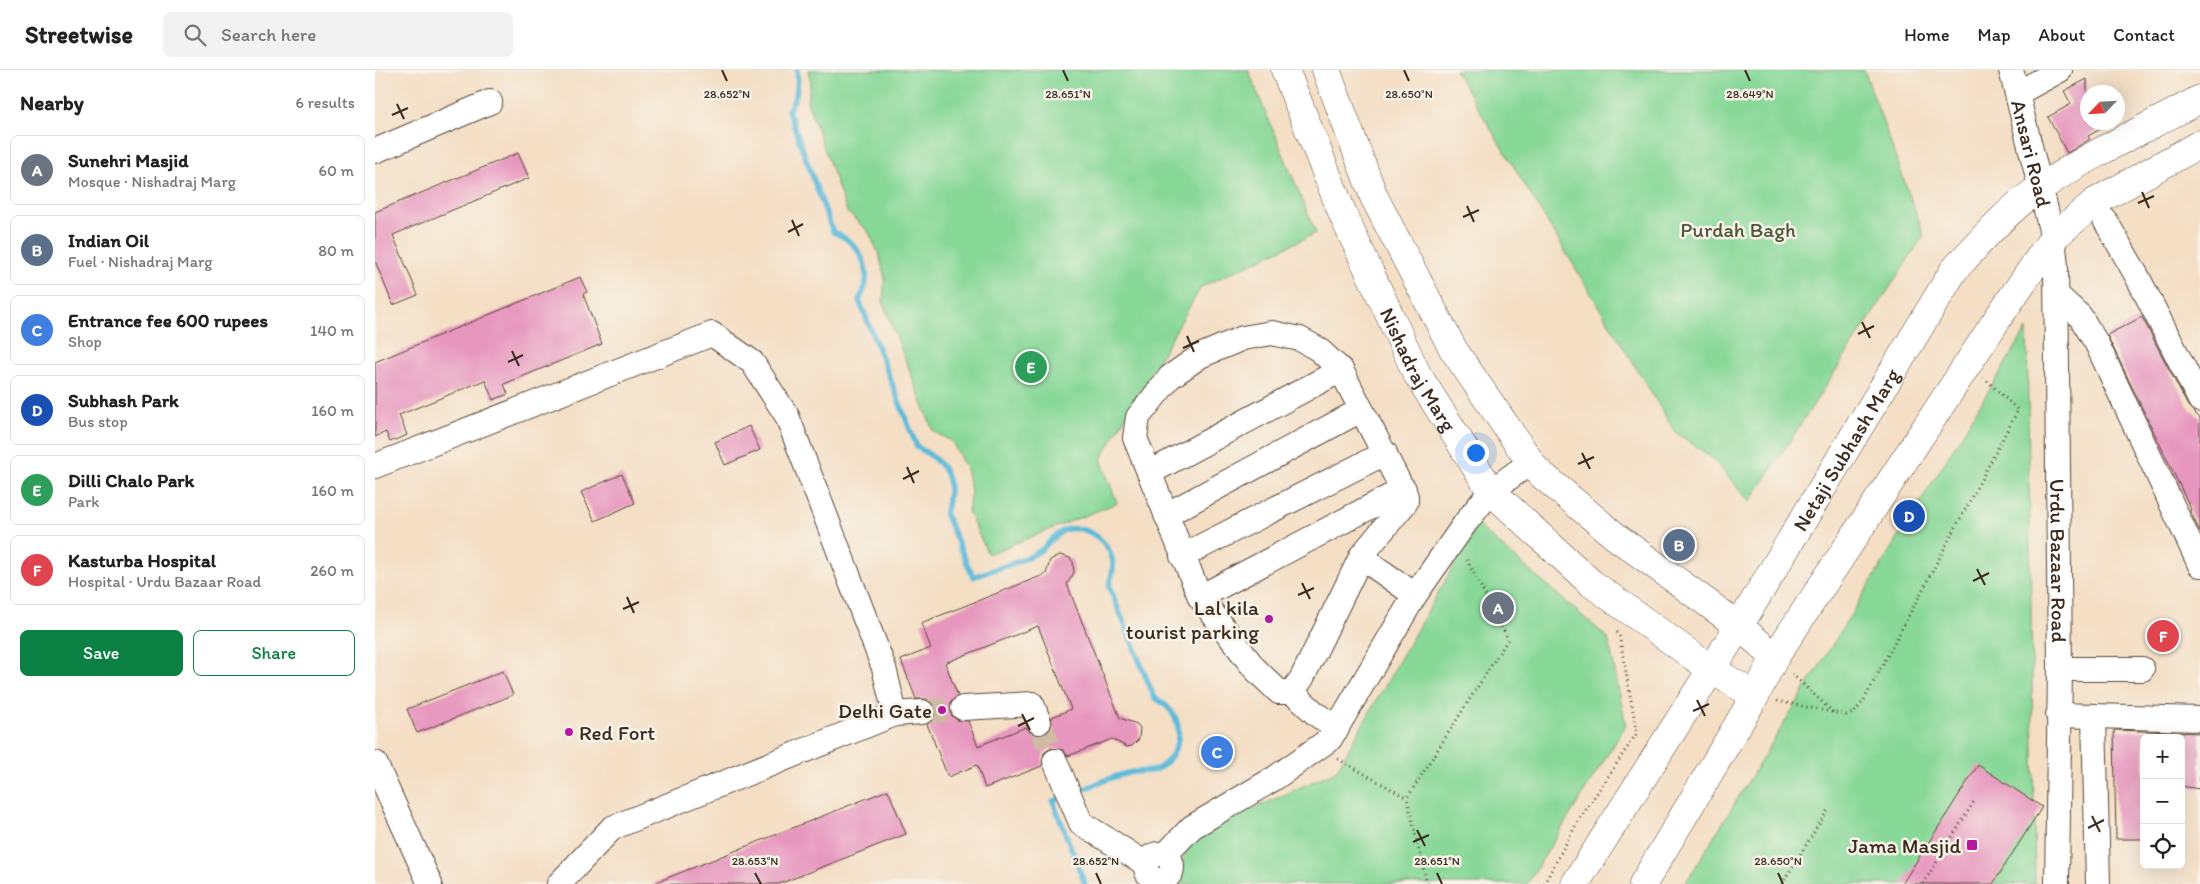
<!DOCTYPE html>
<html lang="en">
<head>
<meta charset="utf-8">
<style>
	:root { --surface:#fff; --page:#f2f2f2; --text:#222; --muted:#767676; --line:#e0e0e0; --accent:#0b8043 }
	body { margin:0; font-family:Itim,sans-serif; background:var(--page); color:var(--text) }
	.controls { position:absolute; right:15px; bottom:15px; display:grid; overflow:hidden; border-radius:8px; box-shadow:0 5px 20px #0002 }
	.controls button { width:45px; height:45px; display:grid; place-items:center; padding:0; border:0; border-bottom:1px solid var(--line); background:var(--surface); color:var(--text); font:25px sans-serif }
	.compass { position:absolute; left:1705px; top:15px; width:45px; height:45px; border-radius:50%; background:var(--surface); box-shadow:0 5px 20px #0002; rotate:245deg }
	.you { position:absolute; left:1100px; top:382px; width:18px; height:18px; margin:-12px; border:4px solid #fff; border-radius:50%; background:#1a73e8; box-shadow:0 0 0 8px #1a73e833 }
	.badge { display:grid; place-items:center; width:32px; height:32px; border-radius:50%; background:var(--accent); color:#fff; font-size:16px; font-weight:700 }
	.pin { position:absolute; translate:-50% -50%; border:2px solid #fff; box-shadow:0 1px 5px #0006 }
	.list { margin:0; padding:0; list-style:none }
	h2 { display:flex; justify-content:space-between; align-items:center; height:65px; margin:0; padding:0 20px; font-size:21px }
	h2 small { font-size:16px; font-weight:400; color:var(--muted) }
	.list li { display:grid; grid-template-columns:32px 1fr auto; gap:15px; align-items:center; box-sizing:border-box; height:70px; margin:0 10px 10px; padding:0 10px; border:1px solid var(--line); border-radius:8px }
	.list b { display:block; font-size:19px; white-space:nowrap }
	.list p { margin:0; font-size:16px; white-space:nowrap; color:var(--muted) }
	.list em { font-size:16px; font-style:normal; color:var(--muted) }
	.actions { display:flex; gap:10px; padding:15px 20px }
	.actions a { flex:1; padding:11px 0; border:1px solid var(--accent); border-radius:8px; text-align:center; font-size:18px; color:var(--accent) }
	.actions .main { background:var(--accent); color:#fff }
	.icon { flex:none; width:28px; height:28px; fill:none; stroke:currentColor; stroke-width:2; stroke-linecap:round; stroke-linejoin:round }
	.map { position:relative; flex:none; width:1825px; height:814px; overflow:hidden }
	header { display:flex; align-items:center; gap:30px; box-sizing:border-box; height:70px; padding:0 25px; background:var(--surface); border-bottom:1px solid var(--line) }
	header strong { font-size:24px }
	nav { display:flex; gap:28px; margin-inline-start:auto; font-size:18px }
	.search { width:350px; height:45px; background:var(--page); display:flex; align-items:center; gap:12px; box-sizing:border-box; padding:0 18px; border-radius:8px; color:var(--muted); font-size:19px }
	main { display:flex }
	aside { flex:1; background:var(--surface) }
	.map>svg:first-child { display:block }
</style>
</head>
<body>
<header>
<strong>Streetwise</strong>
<div class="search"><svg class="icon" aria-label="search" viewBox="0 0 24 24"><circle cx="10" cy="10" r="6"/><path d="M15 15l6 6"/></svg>Search here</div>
<nav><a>Home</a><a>Map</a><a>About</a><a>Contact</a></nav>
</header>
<main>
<aside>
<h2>Nearby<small>6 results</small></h2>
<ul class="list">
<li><span class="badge" style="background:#6b7280">A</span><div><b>Sunehri Masjid</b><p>Mosque · Nishadraj Marg</p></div><em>60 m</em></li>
<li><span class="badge" style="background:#5c6f8a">B</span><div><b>Indian Oil</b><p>Fuel · Nishadraj Marg</p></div><em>80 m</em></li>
<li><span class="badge" style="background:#3f7fe0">C</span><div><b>Entrance fee 600 rupees</b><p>Shop</p></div><em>140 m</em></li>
<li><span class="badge" style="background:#1a4fb4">D</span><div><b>Subhash Park</b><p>Bus stop</p></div><em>160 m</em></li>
<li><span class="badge" style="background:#2e9e5b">E</span><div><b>Dilli Chalo Park</b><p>Park</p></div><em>160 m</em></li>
<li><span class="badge" style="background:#e0444e">F</span><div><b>Kasturba Hospital</b><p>Hospital · Urdu Bazaar Road</p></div><em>260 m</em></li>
</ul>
<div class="actions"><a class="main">Save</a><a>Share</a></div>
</aside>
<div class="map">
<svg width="1825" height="814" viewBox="0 0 1825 814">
	<rect width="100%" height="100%" fill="#f7f3e8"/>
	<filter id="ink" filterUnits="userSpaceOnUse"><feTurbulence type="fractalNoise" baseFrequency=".02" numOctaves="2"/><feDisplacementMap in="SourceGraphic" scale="10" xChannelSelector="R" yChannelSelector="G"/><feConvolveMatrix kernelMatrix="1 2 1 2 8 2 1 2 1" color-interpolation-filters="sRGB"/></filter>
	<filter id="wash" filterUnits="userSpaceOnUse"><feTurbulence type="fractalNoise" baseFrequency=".0096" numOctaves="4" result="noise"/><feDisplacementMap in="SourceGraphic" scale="20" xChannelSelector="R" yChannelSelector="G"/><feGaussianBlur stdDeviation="1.12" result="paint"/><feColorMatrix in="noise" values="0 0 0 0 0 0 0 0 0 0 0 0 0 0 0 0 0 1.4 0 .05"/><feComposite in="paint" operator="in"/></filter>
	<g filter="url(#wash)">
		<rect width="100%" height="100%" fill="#f4dec4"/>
		<!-- green -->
		<path fill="#88d898" stroke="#62815b" d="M433 0H873L941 163 826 217 726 389 742 433 613 484 593 441 596 421 591 398 577 372 558 361 508 232 510 208 504 184 493 161 472 142 432 31 436 12Z
			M1080 0H1489L1549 165 1375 432 1335 386 1300 362Z
			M1652 259 1660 814H1310Z
			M1102 455 1233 568 1251 655 1152 814H800L814 773 843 755 961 701Z"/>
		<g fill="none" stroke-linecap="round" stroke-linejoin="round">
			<!-- stream -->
			<path stroke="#5cbada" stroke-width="5.5" d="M422 0C424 16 422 27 413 40L458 162C486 173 501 203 484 230L542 377C572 393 580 410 570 443L598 507C613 501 651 491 663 482 673 476 677 465 690 460 712 453 738 473 738 497 738 503 735 510 734 516L779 627C788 633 796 638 801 649 808 667 799 692 780 700 771 703 762 700 753 703 735 707 717 716 699 723
				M688 727 678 731 710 814"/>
		</g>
		<g id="blocks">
			<!-- building -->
			<path fill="#e796be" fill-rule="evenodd" d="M1712 9V52H1738L1713 66 1715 69 1692 83 1673 47 1696 34 1689 21Z
				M143 83 154 108 18 165 43 225 18 235 0 191V142Z
				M205 207 212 222 208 224 227 274 129 314 133 324 118 330 110 310 24 345 32 365 15 372 11 362 0 367V292Z
				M1767 247 1813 336 1825 348V462L1815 440 1816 439 1732 265Z
				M374 356 385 380 350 395 340 372Z
				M247 404 260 433 220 451 206 422Z
				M685 485 695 488 698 492 699 503 692 514 745 648 762 654 765 658 764 669 757 676 752 677 737 669 693 686 688 680 675 678 669 683 667 696 610 718 602 695 573 707 552 654 560 648 559 635 553 629H541L526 590 556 578 546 553 671 504 675 490ZM663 556 696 639 677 647 675 660 669 665 656 663 651 657 603 676 593 651 582 650 576 645V632L583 626 570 593Z
				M128 601 138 625 42 663 32 639Z
				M1739 660 1825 663V719L1806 716V668H1769V769H1741Z
				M1603 695 1667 737 1618 814H1527Z
				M513 720 531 764 404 814H277Z"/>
		</g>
	</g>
	<g filter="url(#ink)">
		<use href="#blocks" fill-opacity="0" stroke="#574537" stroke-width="1"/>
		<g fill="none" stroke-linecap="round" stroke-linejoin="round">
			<!-- minor-tunnel -->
			<path stroke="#cfbaa3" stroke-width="24" stroke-dasharray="24 12" stroke-linecap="butt" d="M547 642 588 638
				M664 652 680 691"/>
			<defs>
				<g id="minor">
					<path id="s1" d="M1636 0 1678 168 1681 196 1685 599 1682 814"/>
					<path d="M1643 23 1685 0"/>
					<path d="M0 81 115 32"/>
					<path d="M1730 150 1762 206 1825 330"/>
					<path d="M1682 225 1705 246 1722 274 1825 495"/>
					<path d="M0 396 337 264 377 292 412 346 509 598 520 644"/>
					<path d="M774 403 966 300"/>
					<path d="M791 445 986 340"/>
					<path d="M987 485 1000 497 1040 525"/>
					<path d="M807 486 1010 383"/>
					<path d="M825 527 1029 419"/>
					<path d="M1685 599H1767"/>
					<path d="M917 622 927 608 987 485 1031 432V426L966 300 943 279 925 269 897 263 868 268 825 286 795 307 763 347 760 368 825 527 880 599 904 622H917L941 644 962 659"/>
					<path d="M588 638 657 634 664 652"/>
					<path d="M1683 645 1825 649"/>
					<path d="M1719 646 1723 814"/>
					<path d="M680 691 706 753 771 794"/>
					<path d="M0 693 55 814"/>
					<circle cx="784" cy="797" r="13"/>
					<path d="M790 785 817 757 900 708 955 669 1040 525 1091 452 1116 421 1156 392"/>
					<path d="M184 814 237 758 520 644 547 642"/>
				</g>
				<g id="major">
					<path id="s2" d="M910 0 969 147 1042 304 1116 421 1216 513 1336 599 1380 626"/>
					<path d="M951 0 999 127 1078 279 1161 400 1240 466 1364 556 1400 587"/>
					<path id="s3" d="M1200 814 1364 556 1579 200C1606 171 1632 140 1665 118 1715 84 1772 58 1825 29"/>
					<path d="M1268 814 1380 626 1400 587 1625 245 1678 168 1720 132 1825 74"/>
				</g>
			</defs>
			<!-- minor casing -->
			<use href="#minor" stroke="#574537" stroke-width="26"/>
			<!-- major casing -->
			<use href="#major" stroke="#574537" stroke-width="29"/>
			<!-- path -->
			<path stroke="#574537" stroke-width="3" stroke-dasharray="1 4" stroke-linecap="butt" d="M1417 604 1460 644
				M1402 631 1471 645 1479 643 1489 630 1643 340 1609 308
				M963 689 1032 728
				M1052 814 1032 728 1133 569 1091 488
				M1169 814 1202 753 1262 663 1244 564 1239 560
				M1407 814 1454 738
				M1548 814 1600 730"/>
			<!-- minor -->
			<use href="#minor" stroke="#fff" stroke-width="24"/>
			<!-- major -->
			<use href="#major" stroke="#fff" stroke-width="28"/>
		</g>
	</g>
	<!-- ticks -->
	<path fill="none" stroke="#3b2a1e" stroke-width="2" d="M347 0 352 11M688 0 693 11M1029 0 1034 11M1370 0 1375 11M22 34 29 49M17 45 33 38M1767 122 1774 138M1763 133 1779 126M1092 136 1099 152M1088 147 1104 140M417 150 424 166M413 162 428 154M1487 252 1495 268M1483 264 1499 256M812 266 819 282M808 278 824 271M137 281 144 296M133 292 148 285M1207 383 1215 399M1203 394 1219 387M532 397 539 413M528 409 544 401M1602 499 1610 515M1598 511 1614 503M927 513 935 529M923 525 939 518M252 527 259 543M248 539 264 532M1322 630 1330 646M1318 641 1334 634M647 644 655 660M643 656 659 648M1717 746 1725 762M1713 758 1729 750M1042 760 1050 776M1038 772 1054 765M380 803 386 814M721 803 726 814M1062 803 1067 814M1403 803 1408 814"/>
	<!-- markers -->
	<g fill="#b5179e" stroke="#f7f3e8" stroke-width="2">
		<circle cx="894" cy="549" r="5"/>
		<circle cx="567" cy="640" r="5"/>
		<circle cx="194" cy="662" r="5"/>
		<rect x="1591" y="769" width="12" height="12" rx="2.5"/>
	</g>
	<g text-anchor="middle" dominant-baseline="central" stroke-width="5" stroke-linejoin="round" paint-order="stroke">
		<!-- street labels -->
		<g font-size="21" fill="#3b2a1e" stroke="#f7f3e8">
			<text stroke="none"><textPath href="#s1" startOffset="86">Ansari Road</textPath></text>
			<text stroke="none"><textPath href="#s2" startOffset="328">Nishadraj Marg</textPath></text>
			<text stroke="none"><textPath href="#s3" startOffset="512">Netaji Subhash Marg</textPath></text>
			<text stroke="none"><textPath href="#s1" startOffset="496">Urdu Bazaar Road</textPath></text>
		</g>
		<!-- park labels -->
		<g font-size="21" fill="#4e563c" stroke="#f7f3e8">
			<text x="1363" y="159">Purdah Bagh</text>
		</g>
		<!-- poi labels -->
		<g font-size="21" fill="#3b2a1e" stroke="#f7f3e8" text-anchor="end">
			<text x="884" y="537">Lal kila<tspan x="884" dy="24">tourist parking</tspan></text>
			<text x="557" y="640">Delhi Gate</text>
			<text x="204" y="662" text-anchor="start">Red Fort</text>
			<text x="1586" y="775">Jama Masjid</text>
		</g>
	</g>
	<g font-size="12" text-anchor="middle" fill="#3b2a1e" stroke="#f7f3e8" stroke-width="5" stroke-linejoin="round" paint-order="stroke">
		<text x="352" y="28">28.652°N</text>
		<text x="693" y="28">28.651°N</text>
		<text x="1034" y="28">28.650°N</text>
		<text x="1375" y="28">28.649°N</text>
		<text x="380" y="795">28.653°N</text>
		<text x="721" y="795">28.652°N</text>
		<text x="1062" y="795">28.651°N</text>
		<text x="1403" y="795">28.650°N</text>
	</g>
</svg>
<div class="controls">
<button>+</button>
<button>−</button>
<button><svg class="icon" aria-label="locate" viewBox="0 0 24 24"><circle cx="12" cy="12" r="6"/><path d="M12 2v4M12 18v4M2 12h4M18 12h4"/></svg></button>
</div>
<svg class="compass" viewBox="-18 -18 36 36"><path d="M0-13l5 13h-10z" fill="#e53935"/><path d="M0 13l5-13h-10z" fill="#767676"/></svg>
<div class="you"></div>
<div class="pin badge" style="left:1123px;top:538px;background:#6b7280">A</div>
<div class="pin badge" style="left:1304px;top:475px;background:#5c6f8a">B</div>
<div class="pin badge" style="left:842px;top:682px;background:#3f7fe0">C</div>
<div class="pin badge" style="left:1534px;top:446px;background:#1a4fb4">D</div>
<div class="pin badge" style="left:656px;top:297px;background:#2e9e5b">E</div>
<div class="pin badge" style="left:1788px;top:566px;background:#e0444e">F</div>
</div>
</main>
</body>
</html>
